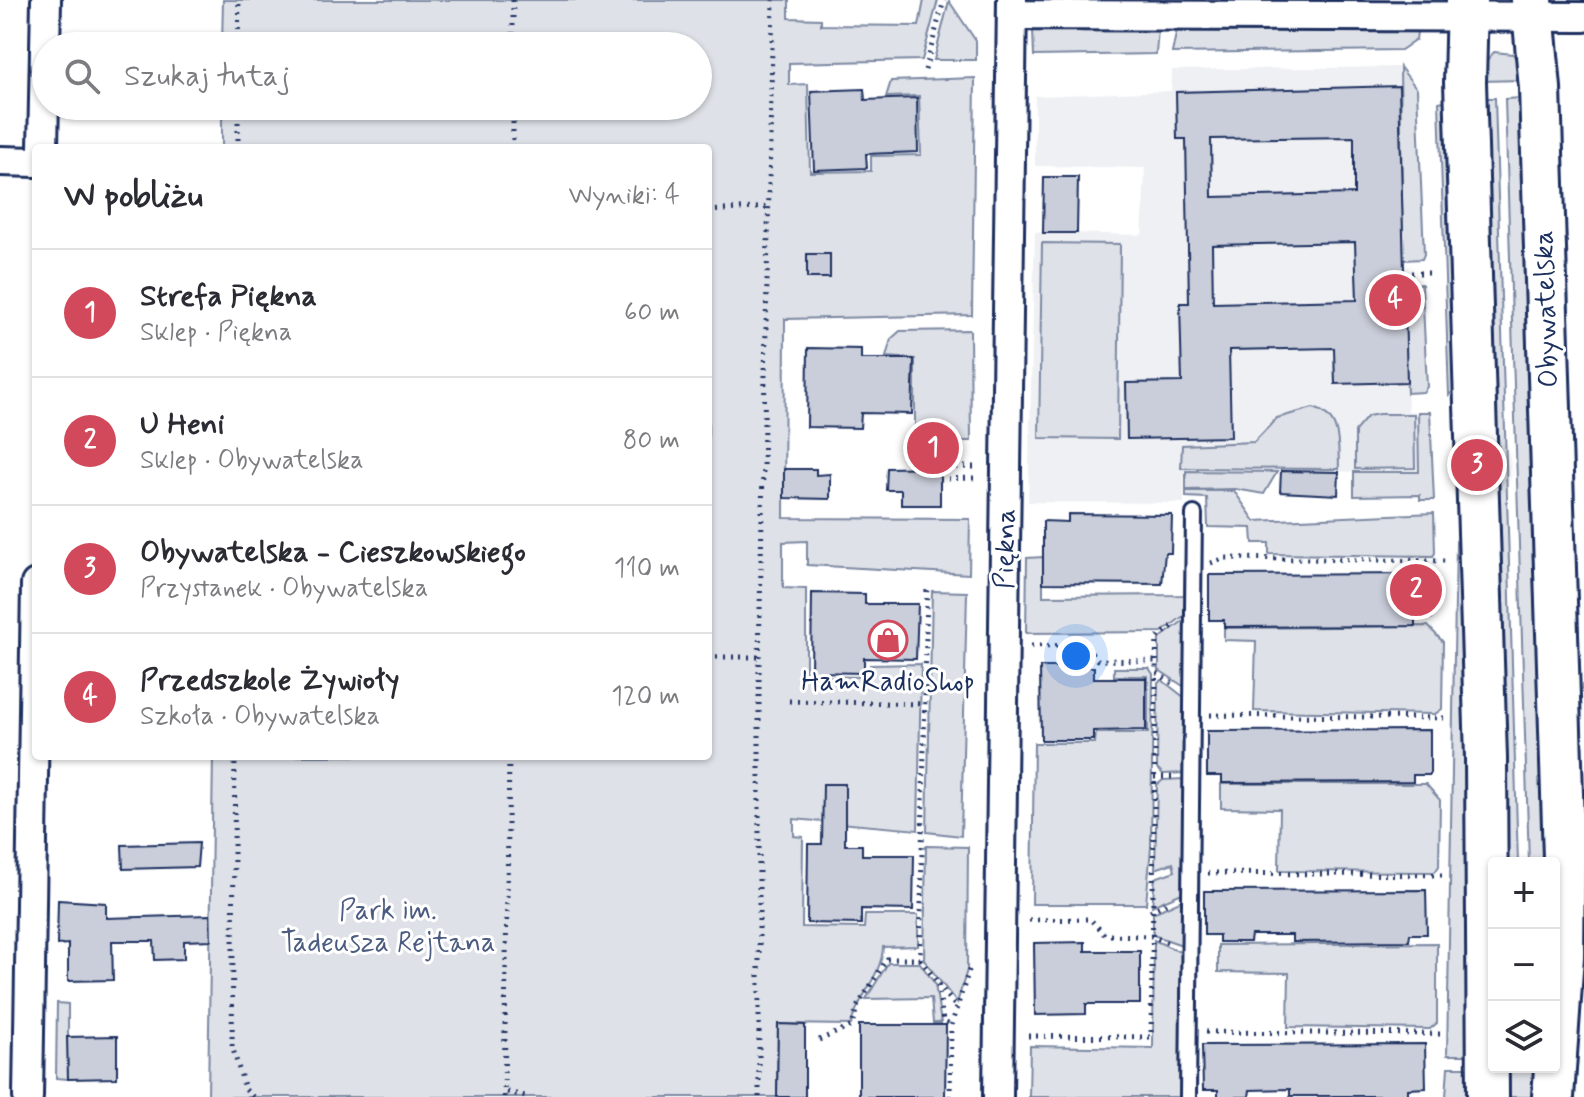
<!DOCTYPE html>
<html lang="pl">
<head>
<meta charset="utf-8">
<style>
	:root { --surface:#fff; --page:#f7f7f7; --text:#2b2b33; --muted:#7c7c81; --line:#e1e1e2; --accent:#d1495b }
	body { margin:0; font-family:Mynerve,sans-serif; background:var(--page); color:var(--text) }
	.controls { position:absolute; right:24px; bottom:24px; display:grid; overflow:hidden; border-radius:8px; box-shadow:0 2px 6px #0004 }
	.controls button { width:72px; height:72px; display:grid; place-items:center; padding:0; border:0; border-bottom:2px solid var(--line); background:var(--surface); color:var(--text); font:40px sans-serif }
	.you { position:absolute; left:1076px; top:656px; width:28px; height:28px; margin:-20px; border:6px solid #fff; border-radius:50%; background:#1a73e8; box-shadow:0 0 0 12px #1a73e833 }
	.badge { display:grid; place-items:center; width:52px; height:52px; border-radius:50%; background:var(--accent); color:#fff; font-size:26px; font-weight:700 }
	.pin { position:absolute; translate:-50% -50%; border:4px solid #fff; box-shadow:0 2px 8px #0006 }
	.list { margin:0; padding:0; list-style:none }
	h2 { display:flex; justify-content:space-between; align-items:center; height:104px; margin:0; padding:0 32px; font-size:34px }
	h2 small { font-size:26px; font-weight:400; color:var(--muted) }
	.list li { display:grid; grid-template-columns:52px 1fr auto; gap:24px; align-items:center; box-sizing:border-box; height:128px; padding:0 32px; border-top:2px solid var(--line) }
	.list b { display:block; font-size:30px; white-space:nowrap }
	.list p { margin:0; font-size:26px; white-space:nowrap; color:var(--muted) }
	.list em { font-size:26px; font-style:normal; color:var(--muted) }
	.icon { flex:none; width:44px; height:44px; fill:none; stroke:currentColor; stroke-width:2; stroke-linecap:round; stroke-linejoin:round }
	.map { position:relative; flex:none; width:1584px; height:1097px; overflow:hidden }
	.search { position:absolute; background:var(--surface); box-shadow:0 2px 6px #0004; left:32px; top:32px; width:680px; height:88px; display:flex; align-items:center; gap:20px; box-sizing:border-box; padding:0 28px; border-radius:44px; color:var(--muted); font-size:30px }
	.panel { position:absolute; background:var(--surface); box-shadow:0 2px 6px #0004; left:32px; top:144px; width:680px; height:616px; border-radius:8px }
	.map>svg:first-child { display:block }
</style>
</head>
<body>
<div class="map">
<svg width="1584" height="1097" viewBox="0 0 1584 1097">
	<rect width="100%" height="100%" fill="#fff"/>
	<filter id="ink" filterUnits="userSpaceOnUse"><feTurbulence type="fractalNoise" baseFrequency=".0125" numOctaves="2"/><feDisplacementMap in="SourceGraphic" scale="16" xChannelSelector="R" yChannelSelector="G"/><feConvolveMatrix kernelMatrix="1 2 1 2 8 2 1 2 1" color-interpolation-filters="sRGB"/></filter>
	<g filter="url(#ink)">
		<!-- built -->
		<path fill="#eff0f4" d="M1400 67 1408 411 1417 412 1419 472 1184 471V503L1028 502 1035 232 1142 235 1145 168 1035 166V96L1171 91 1172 70Z"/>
		<!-- green -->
		<path fill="#dee1e7" stroke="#7c88a2" stroke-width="2" d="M223 0H789V18L821 19V25L919 26 924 0H938L922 60 789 63V85L808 84 810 172 871 171V156L921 155 919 96 886 97 891 81 975 78 972 315 785 319 784 518 970 519 969 574 807 565V541L783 542V588L806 589V676L869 677 870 665 921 664 918 830 794 819V836L803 837 802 927 864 928 865 915H918V946L883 947C882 976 857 997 851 1025L778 1024 777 1097H208L213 756H708V148H222V106H698V46H222Z
			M1032 0H1351V4L1033 3Z
			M949 1 976 41V60H934Z
			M1158 29 1156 54 1034 56 1033 30Z
			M1177 29 1417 32 1416 40 1401 50 1172 53Z
			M1494 52 1513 54 1521 68 1522 80 1481 81 1484 63Z
			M1400 67 1417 89 1424 254 1422 259 1403 260Z
			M1482 98H1495L1518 863H1502Z
			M1522 98 1544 725V863H1529L1505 99Z
			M1452 99 1455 390 1449 395 1439 102Z
			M1042 243 1120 244 1118 439 1039 438Z
			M1422 284 1427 387 1423 392 1407 393 1403 285Z
			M970 330 971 441H915V359L886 357 891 339 900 331Z
			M1313 408C1342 416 1338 444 1339 469L1181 468 1182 445 1254 442 1277 418Z
			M1418 412H1430L1434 500H1420V495L1354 496V472H1419Z
			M1379 414H1414L1415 468 1355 469V431L1368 416Z
			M1186 471 1277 472 1264 494 1235 489 1186 490Z
			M1186 491H1234L1255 521 1434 513 1435 553 1433 556 1269 554V543H1253L1252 528 1208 527 1207 498 1186 497Z
			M1456 542 1465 552 1471 1055H1447Z
			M1043 557V596L1184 595 1185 561H1189V612L1162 632 1026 633 1027 558Z
			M932 591 967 592 961 836 927 832Z
			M1187 618 1186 688 1159 670V639Z
			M1428 626 1443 642 1442 709 1435 714 1254 711 1256 641 1224 640V628Z
			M1114 668H1149L1153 674 1151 847 1146 904H1032L1034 743H1095L1096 733H1148V676H1114Z
			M1162 680 1185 698V773L1163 774 1157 768 1158 682Z
			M1184 779 1182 893 1152 906 1155 878 1175 871 1173 863 1155 869 1157 785 1163 780Z
			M1221 784H1426L1440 800 1439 866 1435 872 1279 871 1280 809 1221 808Z
			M926 846 968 847 967 970 957 1003 924 960Z
			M1182 900V945L1153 935V913Z
			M1154 940 1182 953 1180 1097H1029L1030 1046 1153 1048Z
			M1437 943V1023L1430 1029 1288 1027 1289 973 1218 972V945Z
			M888 963H920L935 984 941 1023H933L931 998 866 999Z
			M57 1003 68 1004V1079L56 1078Z
			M1448 1067H1471L1469 1097H1446Z
			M1539 1067 1538 1086 1532 1097H1504L1502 1068Z"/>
		<!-- building -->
		<path fill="#caceda" stroke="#1b2f5e" stroke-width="2" fill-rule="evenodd" d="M1399 86 1407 382 1335 384 1334 348 1229 350 1231 437 1127 439 1126 383 1182 382 1180 303H1189L1186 139H1177L1176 92ZM1354 137V194L1212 197 1211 139ZM1355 242 1357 300 1213 303 1212 245Z
			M864 89 865 100 917 98 918 152 866 154 867 168 814 170 811 91Z
			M1044 177H1078L1077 233H1043Z
			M807 254H830V278H807Z
			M808 348 861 349V359H914L912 414 861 413 860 428 807 427Z
			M940 467V505H901V490H886L887 468Z
			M784 469H816V475L830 474V499L784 498Z
			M1281 471 1339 472 1338 495 1280 492Z
			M1068 514 1172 515 1171 553H1165L1162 584 1043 583V521L1068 522Z
			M1432 574V618H1415V626L1224 627V620H1209V575Z
			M812 593 865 594V604H918L916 659 864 658V673L811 672Z
			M1040 667H1094V678H1146V730L1093 731V740H1041Z
			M1430 730V775H1413V782L1222 783V776H1207V731Z
			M823 784H845V845H862V855H914L913 910 861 909V924L807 923 808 844H822Z
			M199 843 197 867 123 869 122 845Z
			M1426 890 1427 934H1410L1409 941 1292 942V935H1251L1250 942H1219V935H1204V891Z
			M58 900 106 903V918L210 915 211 940 184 941V959L155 960 154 941H112L113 980 68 981V944L57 945Z
			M1085 942V951H1140V1004H1086V1014L1035 1015 1034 943Z
			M778 1024 805 1025V1097H777Z
			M859 1025H946L945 1097H859Z
			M117 1036V1078L68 1079 67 1037Z
			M1425 1044 1426 1088 1408 1089V1096H1290V1089L1250 1090 1249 1097H1218V1090H1203L1202 1045Z"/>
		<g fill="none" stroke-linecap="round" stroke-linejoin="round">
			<defs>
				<path id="service" d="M1188 1097 1194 514"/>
				<path id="minor" d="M1012 15 1584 17
					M43 148 46 0
					M0 161 36 162
					M28 1097 36 584
					M998 1097 1012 0"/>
				<path id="secondary" d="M1467 0 1465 82 1486 758 1488 1097
					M1532 0 1540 88 1564 858 1563 956 1553 1097"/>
			</defs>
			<!-- service casing -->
			<use href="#service" stroke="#1b2f5e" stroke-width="20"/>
			<!-- minor casing -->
			<use href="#minor" stroke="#1b2f5e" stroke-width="34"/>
			<!-- secondary casing -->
			<use href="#secondary" stroke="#1b2f5e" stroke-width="46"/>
			<!-- path -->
			<path stroke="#1b2f5e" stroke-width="5" stroke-dasharray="2 6" stroke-linecap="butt" d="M513 0V46
				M238 46 239 0
				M925 70 944 0
				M513 106V148
				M238 148V106
				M708 211 770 207
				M1403 273H1434
				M940 467H976
				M940 479 976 478
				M1211 563 1226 558 1448 561
				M1031 646 1084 645 1098 660 1156 661V672L1172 683
				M708 657H759
				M1156 661 1157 638 1173 626
				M789 701 925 704
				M1210 715 1448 718
				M235 756 232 1046 245 1089 253 1097
				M1154 777H1173
				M1208 873 1446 875
				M1150 911 1171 901
				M1029 920 1090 919 1105 935 1151 936 1171 944
				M920 959 938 983 943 1021 951 1026
				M938 984 957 1008
				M1206 1032 1443 1034
				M1028 1036 1151 1037 1156 672
				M819 1040 852 1026 857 1007 887 959H920L927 585
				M507 1092 529 1097
				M504 1097 509 756
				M759 1097V657L773 0
				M950 1097 951 1026 970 967"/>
			<!-- service -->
			<use href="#service" stroke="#fff" stroke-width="14"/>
			<!-- minor -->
			<use href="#minor" stroke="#fff" stroke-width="28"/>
			<!-- secondary -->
			<use href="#secondary" stroke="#fff" stroke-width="40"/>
		</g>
	</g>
	<!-- icons -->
	<defs>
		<symbol id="shop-ring" viewBox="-11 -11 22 22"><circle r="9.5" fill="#fff" stroke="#d1495b" stroke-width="1.5"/><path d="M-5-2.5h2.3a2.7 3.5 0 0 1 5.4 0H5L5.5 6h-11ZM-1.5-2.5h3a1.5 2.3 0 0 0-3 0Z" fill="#d1495b"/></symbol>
	</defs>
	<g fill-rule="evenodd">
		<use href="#shop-ring" x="866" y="618" width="44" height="44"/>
	</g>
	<g text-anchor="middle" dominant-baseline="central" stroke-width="6" stroke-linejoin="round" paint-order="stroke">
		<!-- street labels -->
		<g font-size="28" fill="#1b2f5e" stroke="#fff">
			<text transform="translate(1547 309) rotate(-92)">Obywatelska</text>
			<text transform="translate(1006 549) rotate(-89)">Piękna</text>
		</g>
		<!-- poi labels -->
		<g font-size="28" fill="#1b2f5e" stroke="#fff">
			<text x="888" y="682">HamRadioShop</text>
		</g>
		<!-- park labels -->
		<g font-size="28" fill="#4c5c80" stroke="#fff">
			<text x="388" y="911">Park im.<tspan x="388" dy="32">Tadeusza Rejtana</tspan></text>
		</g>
	</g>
</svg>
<div class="controls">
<button>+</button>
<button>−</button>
<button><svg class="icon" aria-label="layers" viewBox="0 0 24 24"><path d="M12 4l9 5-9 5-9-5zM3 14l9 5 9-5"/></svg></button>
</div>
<div class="you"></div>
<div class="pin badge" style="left:933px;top:448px">1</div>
<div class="pin badge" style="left:1416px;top:590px">2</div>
<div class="pin badge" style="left:1477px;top:465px">3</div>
<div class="pin badge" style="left:1395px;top:300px">4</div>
<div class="search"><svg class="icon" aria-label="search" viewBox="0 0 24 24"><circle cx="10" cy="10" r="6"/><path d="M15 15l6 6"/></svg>Szukaj tutaj</div>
<section class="panel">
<h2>W pobliżu<small>Wyniki: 4</small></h2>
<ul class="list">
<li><span class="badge">1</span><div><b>Strefa Piękna</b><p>Sklep · Piękna</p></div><em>60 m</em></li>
<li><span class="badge">2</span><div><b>U Heni</b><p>Sklep · Obywatelska</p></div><em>80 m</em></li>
<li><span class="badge">3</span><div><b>Obywatelska - Cieszkowskiego</b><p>Przystanek · Obywatelska</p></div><em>110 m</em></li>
<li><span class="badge">4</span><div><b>Przedszkole Żywioły</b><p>Szkoła · Obywatelska</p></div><em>120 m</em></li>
</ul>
</section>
</div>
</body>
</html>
